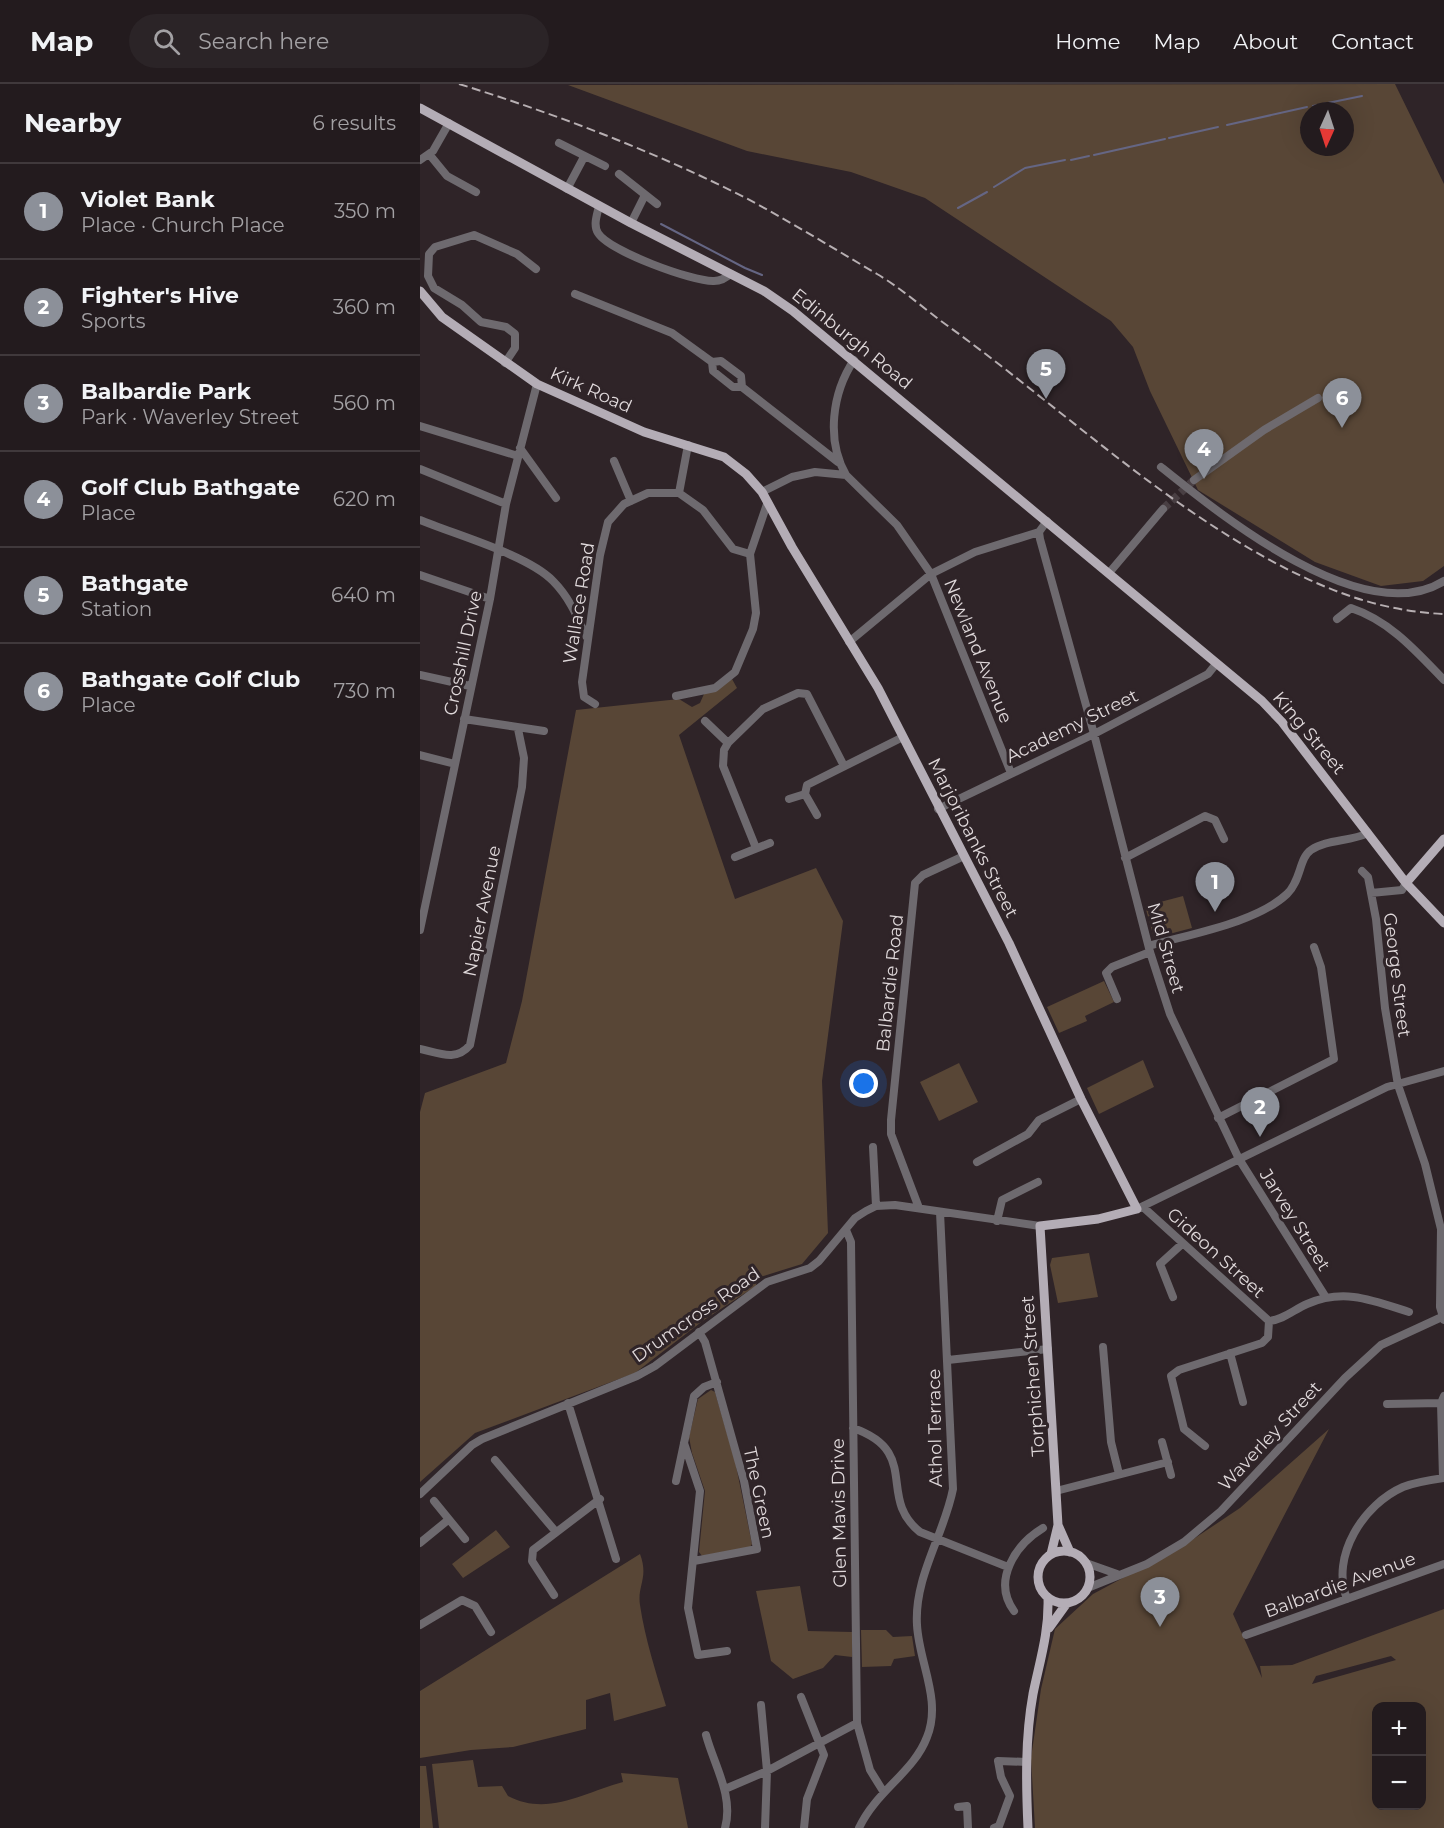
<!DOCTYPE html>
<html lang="en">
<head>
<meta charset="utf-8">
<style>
	:root { --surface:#231b1e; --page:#2b2427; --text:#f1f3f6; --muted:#a3a1a4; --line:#40393c; --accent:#8c9099 }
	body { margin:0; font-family:Montserrat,sans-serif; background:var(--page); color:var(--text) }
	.controls { position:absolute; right:18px; bottom:18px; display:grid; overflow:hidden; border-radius:12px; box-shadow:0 6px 24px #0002 }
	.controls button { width:54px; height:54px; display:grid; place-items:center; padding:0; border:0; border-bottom:2px solid var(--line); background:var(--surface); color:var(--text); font:30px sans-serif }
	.compass { position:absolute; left:880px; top:18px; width:54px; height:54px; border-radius:50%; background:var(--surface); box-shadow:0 6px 24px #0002; rotate:183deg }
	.you { position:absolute; left:444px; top:1000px; width:21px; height:21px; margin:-15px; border:4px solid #fff; border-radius:50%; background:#1a73e8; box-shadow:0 0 0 9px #1a73e833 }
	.badge { display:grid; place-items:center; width:39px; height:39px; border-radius:50%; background:var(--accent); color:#fff; font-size:20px; font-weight:700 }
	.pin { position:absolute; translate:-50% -50px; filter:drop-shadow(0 2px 3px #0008) }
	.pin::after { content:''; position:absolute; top:32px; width:21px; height:18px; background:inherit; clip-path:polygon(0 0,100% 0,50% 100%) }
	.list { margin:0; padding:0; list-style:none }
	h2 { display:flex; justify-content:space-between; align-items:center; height:78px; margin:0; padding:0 24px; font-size:26px }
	h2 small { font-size:20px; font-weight:400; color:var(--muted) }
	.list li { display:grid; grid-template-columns:39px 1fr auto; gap:18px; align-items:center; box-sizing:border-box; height:96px; padding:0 24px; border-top:2px solid var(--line) }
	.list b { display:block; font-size:22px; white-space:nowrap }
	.list p { margin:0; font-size:20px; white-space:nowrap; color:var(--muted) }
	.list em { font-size:20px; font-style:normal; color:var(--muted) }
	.icon { flex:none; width:33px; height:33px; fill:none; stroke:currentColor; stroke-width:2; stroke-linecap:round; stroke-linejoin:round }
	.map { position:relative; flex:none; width:1024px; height:1744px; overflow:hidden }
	header { display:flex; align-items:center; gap:36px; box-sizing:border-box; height:84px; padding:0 30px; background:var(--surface); border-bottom:2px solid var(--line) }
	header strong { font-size:28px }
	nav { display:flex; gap:33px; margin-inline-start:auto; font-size:21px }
	.search { width:420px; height:54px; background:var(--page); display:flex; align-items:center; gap:15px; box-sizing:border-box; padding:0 21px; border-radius:33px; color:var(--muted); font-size:22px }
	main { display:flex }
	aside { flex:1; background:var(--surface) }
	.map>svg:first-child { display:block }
</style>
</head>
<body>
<header>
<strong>Map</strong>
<div class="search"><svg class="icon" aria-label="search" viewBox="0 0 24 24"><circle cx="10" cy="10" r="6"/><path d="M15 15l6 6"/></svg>Search here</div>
<nav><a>Home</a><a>Map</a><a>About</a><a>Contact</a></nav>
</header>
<main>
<aside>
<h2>Nearby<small>6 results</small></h2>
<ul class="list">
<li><span class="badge">1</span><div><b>Violet Bank</b><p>Place · Church Place</p></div><em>350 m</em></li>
<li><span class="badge">2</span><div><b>Fighter's Hive</b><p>Sports</p></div><em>360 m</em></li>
<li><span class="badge">3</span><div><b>Balbardie Park</b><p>Park · Waverley Street</p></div><em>560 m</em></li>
<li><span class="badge">4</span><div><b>Golf Club Bathgate</b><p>Place</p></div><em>620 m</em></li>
<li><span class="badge">5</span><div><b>Bathgate</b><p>Station</p></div><em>640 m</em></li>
<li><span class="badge">6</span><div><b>Bathgate Golf Club</b><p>Place</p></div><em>730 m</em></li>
</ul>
</aside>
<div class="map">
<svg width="1024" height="1744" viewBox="0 0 1024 1744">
	<rect width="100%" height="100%" fill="#2f2428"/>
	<!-- green -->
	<path fill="#584636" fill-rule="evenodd" d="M975 0 1024 100V482L1003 497 961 502 895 478 778 406 730 307 713 263 691 237 505 114 431 88 327 67 148 1ZM889 27H925V63H889Z
		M312 595 317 604 259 651 315 815 396 784 423 837 402 997 408 1149 382 1180 337 1194 336 1202 284 1236 215 1289 55 1349 0 1398V1028L5 1009 86 979 102 917 156 626 259 615 272 623 280 619 284 610Z
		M763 812 772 844 734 854 725 822Z
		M684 897 694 918 665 932 667 937 639 949 627 923Z
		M723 976 734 1003 679 1030 667 1004Z
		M539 979 558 1018 519 1037 500 998Z
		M669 1169 678 1213 638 1219 630 1181 632 1174Z
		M291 1306 295 1308 315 1377 332 1460 330 1463 282 1472 279 1468 285 1407 272 1369 269 1353 278 1315Z
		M909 1345 813 1530 842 1594 840 1582 872 1581 1024 1525V1744H615L611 1674 621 1605 635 1545 673 1510 766 1460 820 1424ZM971 1572 976 1576 892 1600 896 1592ZM956 1622H1002V1722H956Z
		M76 1446 90 1463 43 1494 32 1480Z
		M220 1470C229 1494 217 1501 220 1521 225 1555 236 1588 246 1622L194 1637 190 1609 166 1616V1645L93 1663 51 1666 0 1674V1607Z
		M380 1502 388 1547 432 1548V1573L415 1571 403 1584 373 1595 351 1577 336 1507Z
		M441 1546H466L473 1553 492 1552 495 1572 474 1575 471 1582 442 1583Z
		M53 1676 58 1703 82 1702 88 1712C128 1733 165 1708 203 1698L201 1689 258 1694 268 1744H19L12 1680Z
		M0 1682H6L13 1744H0Z"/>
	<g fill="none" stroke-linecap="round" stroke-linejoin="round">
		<!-- stream -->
		<path stroke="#656684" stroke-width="2" d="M893 22 942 12
			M807 41 887 23
			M749 54 798 43
			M674 71 745 55
			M651 76 669 72
			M574 103 605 84 645 76
			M538 124 567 108
			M241 140 325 184 342 191"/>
		<!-- minor-tunnel -->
		<path stroke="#493f43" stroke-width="8" stroke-dasharray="8 4" stroke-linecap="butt" d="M743 425 774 396"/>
		<!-- minor -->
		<path stroke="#6e6a6f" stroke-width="8" d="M139 59 185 82
			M9 70 27 92 56 108
			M0 76 13 67 29 39
			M199 90 237 120
			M147 105 164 73
			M179 122C177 131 173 141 178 149 189 167 273 198 294 197 301 197 305 194 311 190
			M211 139 225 111
			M155 210 252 249 292 278 293 287 313 303H322L418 378
			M292 278 301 277 321 292 322 303
			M85 279 95 264V250L86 243 61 238 42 221 14 204 8 192 9 170 15 163 54 151 97 170 116 185
			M0 342 98 372
			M100 364 136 414
			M194 377 211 417
			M741 383C802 432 944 547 1024 497
			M0 385 86 420
			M426 391C406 356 412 309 434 276
			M774 396 844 346 898 314
			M342 408 372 393 395 388 426 391 477 441 511 490 591 689
			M259 409 283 426 313 465 330 470
			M0 436C36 451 108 471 133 497 149 513 157 532 166 552
			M627 437 619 448 620 455 674 650 730 868 750 930 819 1075 905 1212
			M689 489 743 425
			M0 491 70 515
			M917 535 931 524C970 537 996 567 1024 596
			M429 558 511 490 555 468 619 448
			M0 591 50 602
			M256 612 295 604 315 588 333 545 336 529 330 470 347 420
			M175 620 164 613 162 598 180 471 188 438 204 420 228 409H259L268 361
			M44 635 124 647
			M285 637 308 659
			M0 671 35 680
			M369 715 385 710
			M518 725 674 650 788 590 796 580
			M397 731 385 710 387 701 483 653
			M336 764 303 682 304 666 308 659 343 625 378 609 387 610 424 682
			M315 773 350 759
			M705 774 785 732 795 736 804 755
			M942 787 948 793 956 835 965 924 978 1001 1005 1080 1021 1145 1020 1223 1024 1236
			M951 809 982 806 986 799
			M0 846 70 515 86 420 117 300
			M729 862C770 850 836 839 867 810 881 797 879 774 891 766 907 755 930 758 948 749
			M697 915 686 889 692 883 730 868
			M0 965C19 969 36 978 50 961L102 703 104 674 98 645
			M798 1034 914 975 901 883 894 863
			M453 1063 456 1122
			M557 1078 608 1050 619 1036 661 1015
			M723 1123 849 1237
			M499 1124 471 1050V1036L495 799 503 791 544 772
			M717 1125 967 1003 1024 987
			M577 1137 582 1116 618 1098
			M426 1146 431 1158 437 1639 450 1686 463 1707
			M753 1213 740 1180 762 1160
			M849 1237C865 1235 873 1226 887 1220 924 1204 952 1216 989 1228
			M683 1263 691 1358 699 1390
			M810 1269 823 1318
			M528 1276 628 1265
			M148 1319 196 1475
			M967 1320 1021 1319
			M433 1344C502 1368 456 1413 500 1448L588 1483
			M742 1358 751 1391
			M264 1359 280 1407 268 1524 278 1571 307 1567
			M785 1362 764 1345 751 1292 759 1286 842 1259 848 1253 849 1237
			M75 1376 136 1448
			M1023 1394 1021 1319 1024 1312
			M256 1397 274 1312 284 1303 297 1298
			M636 1407 748 1378
			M0 1410 52 1361 62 1355 217 1292 235 1282 347 1198 390 1184 399 1177 435 1134 446 1127 456 1122 475 1121 620 1142
			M14 1417 45 1455
			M0 1459 28 1436
			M274 1477 337 1465 324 1397 285 1258 279 1248
			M666 1479 697 1490
			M670 1503 727 1480 764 1458 801 1427 925 1294 961 1261 1024 1232
			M134 1511 112 1477 113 1466 180 1415
			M927 1515C910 1472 944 1420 983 1403 996 1398 1010 1396 1024 1394
			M594 1527C572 1497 595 1461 623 1444
			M0 1541 42 1516 55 1522 71 1548
			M826 1551 1024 1480
			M381 1613 404 1671 387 1715 384 1744
			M341 1621 347 1687 345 1744
			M286 1651C294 1681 314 1712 305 1744
			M305 1705 347 1687 437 1639
			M538 1723 547 1722 548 1744
			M439 1744C456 1707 494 1688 507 1653 522 1616 499 1579 497 1541 494 1493 524 1451 533 1405L520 1128
			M574 1744 579 1742 590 1712 581 1693 578 1677 607 1678"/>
		<!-- major -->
		<path stroke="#b4adb6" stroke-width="9" d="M0 24 211 139 344 207 373 227 842 617 862 638 986 799 1024 839
			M0 207 22 233 117 300 224 348 304 373 326 390 342 408 372 463 458 604 589 859 661 1015 717 1125 678 1135 620 1142 638 1441 631 1470
			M986 799 1024 755
			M638 1441 650 1468
			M618 1493a26 26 0 1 1 52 0a26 26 0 1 1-52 0Z
			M629 1544 647 1519
			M608 1744C606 1700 605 1654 613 1610 620 1576 629 1549 628 1514"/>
		<!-- rail -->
		<path stroke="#b7afb2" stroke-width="2" stroke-dasharray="9 4.5" stroke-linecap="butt" d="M39 0C136 30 233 67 324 113 369 137 413 164 457 190 479 203 500 221 521 237 626 312 720 401 832 466 893 501 953 527 1024 530"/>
	</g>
	<g text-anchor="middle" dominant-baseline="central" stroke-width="6" stroke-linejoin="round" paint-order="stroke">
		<!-- street labels -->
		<g font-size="18" fill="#dfd8da" stroke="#2f2428">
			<text transform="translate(432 255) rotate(39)">Edinburgh Road</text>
			<text transform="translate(171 306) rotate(24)">Kirk Road</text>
			<text transform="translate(159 519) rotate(-81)">Wallace Road</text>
			<text transform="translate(558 567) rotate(68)">Newland Avenue</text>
			<text transform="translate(43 569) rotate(-78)">Crosshill Drive</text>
			<text transform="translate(652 642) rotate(-26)">Academy Street</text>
			<text transform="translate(889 649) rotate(50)">King Street</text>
			<text transform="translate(553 754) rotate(63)">Marjoribanks Street</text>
			<text transform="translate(62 827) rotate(-79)">Napier Avenue</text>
			<text transform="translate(746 864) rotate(74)">Mid Street</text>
			<text transform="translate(977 891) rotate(83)">George Street</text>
			<text transform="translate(470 899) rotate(-84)">Balbardie Road</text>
			<text transform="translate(875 1136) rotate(58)">Jarvey Street</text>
			<text transform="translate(796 1169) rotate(42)">Gideon Street</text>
			<text transform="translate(276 1231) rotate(-35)">Drumcross Road</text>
			<text transform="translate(613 1292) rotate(-94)">Torphichen Street</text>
			<text transform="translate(515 1344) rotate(-91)">Athol Terrace</text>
			<text transform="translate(850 1352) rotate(-47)">Waverley Street</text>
			<text transform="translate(339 1409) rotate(78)">The Green</text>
			<text transform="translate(419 1429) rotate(-91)">Glen Mavis Drive</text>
			<text transform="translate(920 1501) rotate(-20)">Balbardie Avenue</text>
		</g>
	</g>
</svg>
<div class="controls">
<button>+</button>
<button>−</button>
</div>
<svg class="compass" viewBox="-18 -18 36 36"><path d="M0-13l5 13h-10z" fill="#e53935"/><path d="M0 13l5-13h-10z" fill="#a3a1a4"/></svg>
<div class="you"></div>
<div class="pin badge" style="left:795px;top:828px">1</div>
<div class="pin badge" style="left:840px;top:1053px">2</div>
<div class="pin badge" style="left:740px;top:1543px">3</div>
<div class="pin badge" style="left:784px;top:395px">4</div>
<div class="pin badge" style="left:626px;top:315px">5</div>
<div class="pin badge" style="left:922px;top:344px">6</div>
</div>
</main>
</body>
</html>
